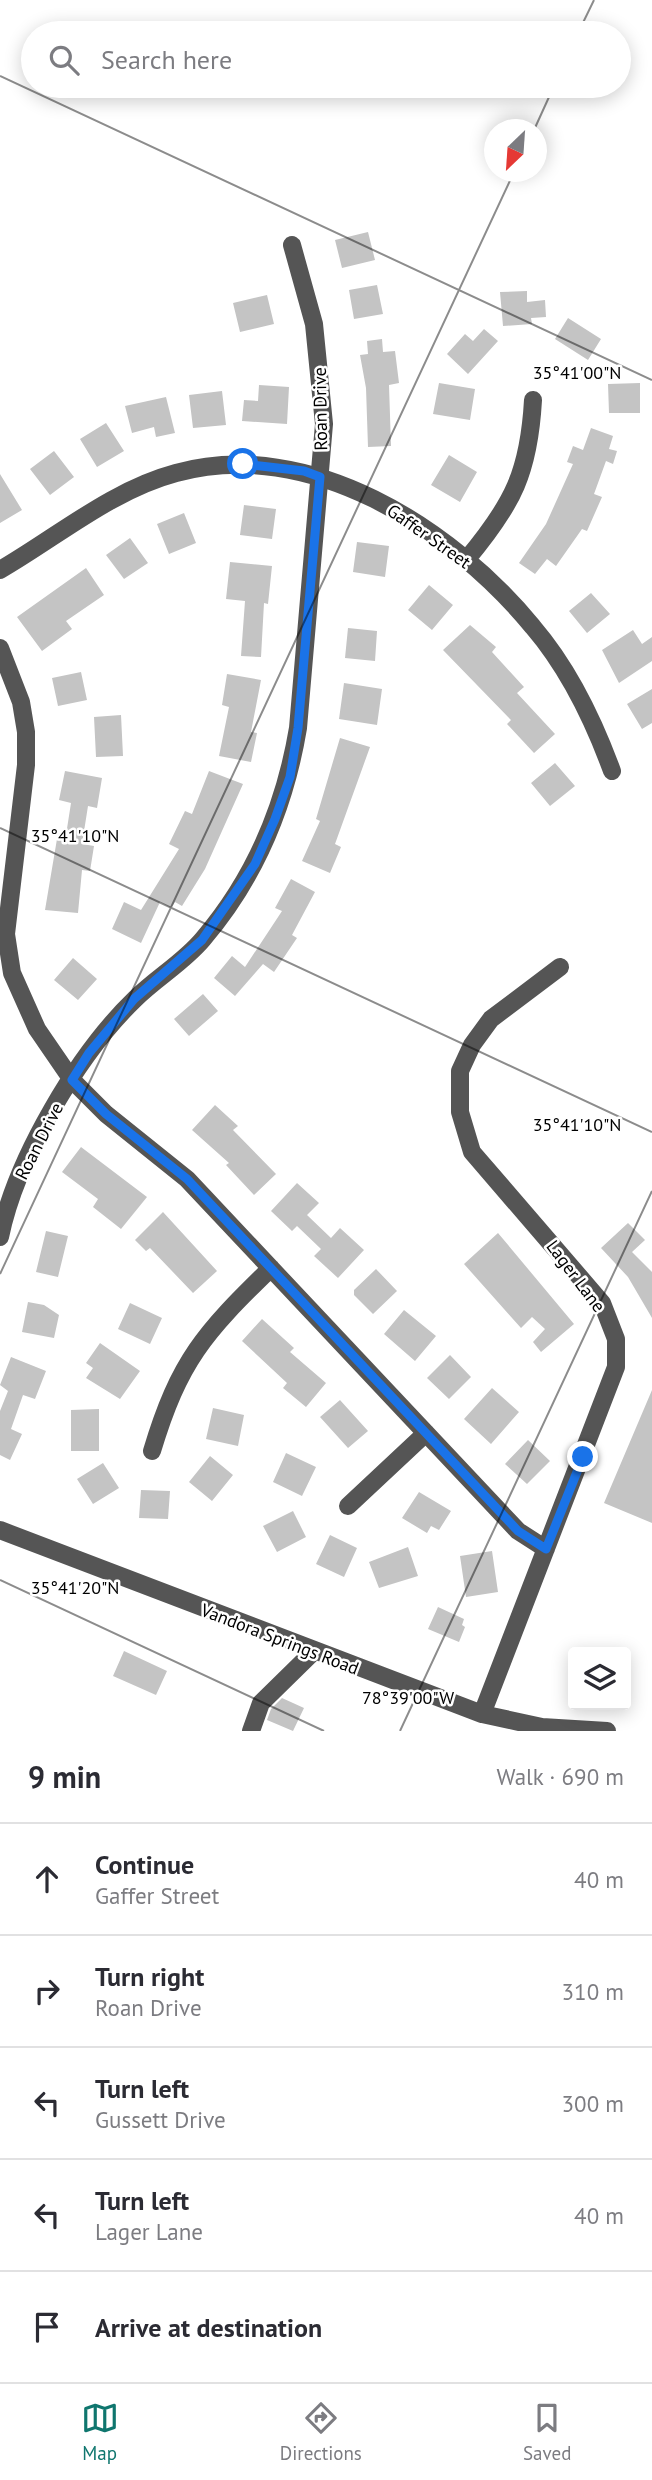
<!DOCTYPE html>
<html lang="en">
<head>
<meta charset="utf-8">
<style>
	:root { --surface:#fff; --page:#f7f7f7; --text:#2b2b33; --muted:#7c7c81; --line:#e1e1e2; --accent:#0f766e }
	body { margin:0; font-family:"PT Sans",sans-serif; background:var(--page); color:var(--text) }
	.controls { position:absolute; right:21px; bottom:21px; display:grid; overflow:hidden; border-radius:7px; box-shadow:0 4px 18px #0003 }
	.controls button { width:63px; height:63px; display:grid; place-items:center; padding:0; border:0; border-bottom:2px solid var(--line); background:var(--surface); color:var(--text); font:35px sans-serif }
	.compass { position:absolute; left:484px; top:119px; width:63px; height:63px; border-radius:50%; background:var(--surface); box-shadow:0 4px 18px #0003; rotate:205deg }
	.stop { position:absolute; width:21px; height:21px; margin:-16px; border:5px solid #1a73e8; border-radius:50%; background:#fff }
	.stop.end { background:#1a73e8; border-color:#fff; box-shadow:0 2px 7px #0008 }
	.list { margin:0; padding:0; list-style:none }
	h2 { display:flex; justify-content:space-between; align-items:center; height:91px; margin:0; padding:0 28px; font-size:30px }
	h2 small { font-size:23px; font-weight:400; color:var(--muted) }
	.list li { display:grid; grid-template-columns:46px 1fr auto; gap:21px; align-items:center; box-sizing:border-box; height:112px; padding:0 28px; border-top:2px solid var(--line) }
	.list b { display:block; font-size:26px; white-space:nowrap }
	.list p { margin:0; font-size:23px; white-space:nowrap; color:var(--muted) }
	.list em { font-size:23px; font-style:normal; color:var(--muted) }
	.icon { flex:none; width:38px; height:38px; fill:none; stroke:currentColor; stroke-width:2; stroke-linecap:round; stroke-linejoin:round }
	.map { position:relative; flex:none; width:652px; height:1731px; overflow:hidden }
	.search { position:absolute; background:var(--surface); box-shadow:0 4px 18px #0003; left:21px; right:21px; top:21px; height:77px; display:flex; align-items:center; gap:18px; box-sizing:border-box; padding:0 24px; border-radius:38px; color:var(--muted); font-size:26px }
	.sheet { height:651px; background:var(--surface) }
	nav { display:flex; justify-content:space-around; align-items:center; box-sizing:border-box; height:98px; border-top:2px solid var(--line); background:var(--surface); font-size:19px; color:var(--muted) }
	nav a { display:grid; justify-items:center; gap:4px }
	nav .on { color:var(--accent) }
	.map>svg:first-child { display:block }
</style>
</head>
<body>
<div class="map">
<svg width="652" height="1731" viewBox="0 0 652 1731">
	<rect width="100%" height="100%" fill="#fff"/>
	<!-- building -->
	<path fill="#c4c4c4" d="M368 232 375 260 342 268 335 240Z
		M377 285 383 314 354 319 349 290Z
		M527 291V302L545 300 546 317 531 318 532 324 503 326 500 292Z
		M267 295 274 324 240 332 233 303Z
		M568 318 601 339 588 360 555 339Z
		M484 329 498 341 468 374 447 354 465 334 473 341Z
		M382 339 383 352 395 351 399 383 389 385 391 446 368 447 366 388 360 355 368 354 367 341Z
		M439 383 475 389 470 420 433 414Z
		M640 383V413H609L608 384Z
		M259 385 289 387 287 424 242 421 244 400 258 401Z
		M222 391 226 425 193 428 189 395Z
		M166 397 175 433 156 437 154 427 132 433 125 406Z
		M106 423 124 451 97 467 80 439Z
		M591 428 613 436 609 449 617 451 613 464 606 461 594 494 602 497 587 531 582 529 556 566 547 559 535 574 519 563 546 524 573 464 567 462 573 446 583 450Z
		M54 451 74 477 50 495 30 469Z
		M449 455 477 472 460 502 431 485Z
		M0 474 22 510 0 523Z
		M244 505 276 509 272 539 240 535Z
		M184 513 196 543 169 554 157 524Z
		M130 538 148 563 124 579 106 555Z
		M357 542 389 546 385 577 353 572Z
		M230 562 272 566 268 604 264 603 261 657 241 656 245 601 226 599Z
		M86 568 104 595 66 621 72 629 42 651 17 617Z
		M429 585 453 605 432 630 408 610Z
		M591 593 610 614 587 633 569 611Z
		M470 625 496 647 492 652 524 687 517 693 555 734 534 753 507 724 511 720 443 650Z
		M348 628 377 631 375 661 345 658Z
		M633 630 642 644 652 637V661L619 683 602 650Z
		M81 672 87 700 58 706 52 678Z
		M227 674 261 680 251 732 257 733 251 762 219 756 229 707 222 705Z
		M344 683 382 689 377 725 339 719Z
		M652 689V723L642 729 627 704Z
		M121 715 123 756 96 757 94 717Z
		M340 738 370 747 335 844 341 847 330 873 302 861 320 821 316 819Z
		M555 763 575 786 550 806 531 783Z
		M65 771 102 778 97 808 88 806 82 844 94 846 90 871 82 870 78 913 45 910 58 833 66 835 71 803 59 800Z
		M209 771 243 784 205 869 182 906 175 902 171 908 160 902 141 943 112 929 124 902 141 910 179 849 169 844 185 811 192 814Z
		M291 879 315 892 292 935 297 938 274 972 263 964 235 996 214 978 232 956 245 967 282 911 275 908Z
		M73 958 97 979 78 1000 54 980Z
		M203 994 218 1011 189 1036 174 1019Z
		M215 1105 238 1126 233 1130 276 1174 254 1195 226 1165 229 1163 192 1130Z
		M81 1147 147 1197 121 1229 93 1207 98 1199 62 1172Z
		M297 1183 319 1203 307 1215 331 1238 340 1228 364 1250 338 1278 314 1256 321 1249 297 1226 292 1231 271 1211Z
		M163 1212 217 1271 193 1293 150 1248 146 1251 135 1240Z
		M628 1223 645 1240 632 1252 652 1272V1318L628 1277 601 1248Z
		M46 1231 68 1236 58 1277 36 1272Z
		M498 1233 574 1324 541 1352 533 1342 545 1329 532 1317 521 1328 464 1264Z
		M376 1269 397 1291 373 1314 354 1295V1290Z
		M28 1302 44 1305 59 1315 54 1338 22 1332Z
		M130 1303 162 1318 150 1344 118 1329Z
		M404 1310 436 1336 415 1361 384 1334Z
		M262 1319 294 1348 290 1352 326 1383 306 1407 283 1388 287 1383 242 1341Z
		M100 1343 140 1371 120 1399 86 1378 93 1368 86 1363Z
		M450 1355 471 1377 449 1399 427 1378Z
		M11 1357 46 1371 35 1399 23 1395 11 1429 22 1434 10 1460 0 1455V1411L8 1391 0 1385Z
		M492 1388 519 1412 491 1444 464 1419Z
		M652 1390V1523L604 1503Z
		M340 1400 368 1431 348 1448 320 1417Z
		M213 1408 244 1415 238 1446 206 1439Z
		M99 1409V1451H71V1410Z
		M528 1440 550 1461 527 1484 505 1464Z
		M286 1453 316 1467 302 1496 273 1482Z
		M210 1456 233 1475 212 1501 189 1482Z
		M103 1463 119 1488 93 1504 77 1479Z
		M141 1490 170 1491 168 1519 139 1518Z
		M419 1492 451 1511 439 1530 431 1526 427 1533 402 1518Z
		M293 1511 306 1537 277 1552 263 1526Z
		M330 1535 357 1548 344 1577 316 1564Z
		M408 1547 418 1576 379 1588 369 1562Z
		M492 1551 498 1592 466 1597 460 1556Z
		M438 1607 464 1619 462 1625 465 1627 459 1642 428 1629Z
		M124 1651 167 1671 156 1695 113 1676Z
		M282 1698 304 1708 293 1731 267 1720 271 1709Z"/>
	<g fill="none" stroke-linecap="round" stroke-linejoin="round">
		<!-- minor -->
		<path stroke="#555" stroke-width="18" d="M467 559C513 504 529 472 533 400
			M0 570C57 537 112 490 176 473 309 436 452 528 533 627 569 669 593 719 612 771
			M0 648 21 702 26 732V765L6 934 12 973 37 1029 72 1080 106 1114 187 1179 518 1531 546 1549
			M0 1237C16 1159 78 1054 135 999 156 978 184 962 203 939 255 878 285 806 298 728L324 424 314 324 292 245
			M152 1451C179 1361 204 1333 271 1268
			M348 1506 426 1433
			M0 1530 482 1714 542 1727 607 1731
			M482 1714 616 1367V1339L602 1303 472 1152 460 1112V1071L472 1045 491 1019 560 967
			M251 1731 261 1703 313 1652"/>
	</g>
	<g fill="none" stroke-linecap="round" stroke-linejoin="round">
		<!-- route -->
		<path stroke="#1a73e8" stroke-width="9" d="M243 464 304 471 320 477 298 728 290 777 275 819 255 864 202 940 134 999 89 1053 72 1080 106 1114 187 1179 518 1531 546 1549 583 1457"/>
	</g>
	<!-- ticks -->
	<path fill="none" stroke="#000" stroke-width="2" stroke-opacity="0.45" d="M578 33 594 0M0 76 652 380M534 130 554 86M0 828 652 1132M0 1274 514 172M0 1580 324 1731M400 1731 652 1191"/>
	<g text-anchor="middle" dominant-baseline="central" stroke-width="5" stroke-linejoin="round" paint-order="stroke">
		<!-- street labels -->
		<g font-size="18" fill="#000" stroke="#fff">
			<text transform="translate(320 409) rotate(-91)">Roan Drive</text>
			<text transform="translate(429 536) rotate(35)">Gaffer Street</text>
			<text transform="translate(39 1141) rotate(-63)">Roan Drive</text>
			<text transform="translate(576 1276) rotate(53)">Lager Lane</text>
			<text transform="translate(280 1639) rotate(21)">Vandora Springs Road</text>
		</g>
	</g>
	<g font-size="18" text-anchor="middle" fill="#000" stroke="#fff" stroke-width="5" stroke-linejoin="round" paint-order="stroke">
		<text x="577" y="379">35°41'00"N</text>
		<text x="75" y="842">35°41'10"N</text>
		<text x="577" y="1131">35°41'10"N</text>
		<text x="75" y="1594">35°41'20"N</text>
		<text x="408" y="1704">78°39'00"W</text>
	</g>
</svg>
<div class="controls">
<button><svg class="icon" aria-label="layers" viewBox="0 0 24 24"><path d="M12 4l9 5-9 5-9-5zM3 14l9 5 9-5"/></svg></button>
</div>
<svg class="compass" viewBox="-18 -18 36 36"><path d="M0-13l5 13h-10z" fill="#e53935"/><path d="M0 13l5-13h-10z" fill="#7c7c81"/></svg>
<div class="stop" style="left:243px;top:464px"></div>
<div class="stop end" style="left:583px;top:1457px"></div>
<div class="search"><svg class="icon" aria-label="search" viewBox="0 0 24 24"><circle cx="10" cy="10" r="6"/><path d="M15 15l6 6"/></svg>Search here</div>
</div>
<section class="sheet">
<h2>9 min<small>Walk · 690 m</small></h2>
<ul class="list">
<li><svg class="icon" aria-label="ahead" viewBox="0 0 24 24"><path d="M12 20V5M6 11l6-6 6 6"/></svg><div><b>Continue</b><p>Gaffer Street</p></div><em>40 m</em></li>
<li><svg class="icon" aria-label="right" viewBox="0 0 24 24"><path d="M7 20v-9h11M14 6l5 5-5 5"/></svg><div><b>Turn right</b><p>Roan Drive</p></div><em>310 m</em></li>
<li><svg class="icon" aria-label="left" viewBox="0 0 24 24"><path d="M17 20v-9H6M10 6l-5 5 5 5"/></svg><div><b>Turn left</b><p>Gussett Drive</p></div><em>300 m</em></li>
<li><svg class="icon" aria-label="left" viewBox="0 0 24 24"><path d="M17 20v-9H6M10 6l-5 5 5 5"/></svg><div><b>Turn left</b><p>Lager Lane</p></div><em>40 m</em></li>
<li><svg class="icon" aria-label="arrive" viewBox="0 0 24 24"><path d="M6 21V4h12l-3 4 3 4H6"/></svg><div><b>Arrive at destination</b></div></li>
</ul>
</section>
<nav>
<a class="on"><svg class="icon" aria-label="map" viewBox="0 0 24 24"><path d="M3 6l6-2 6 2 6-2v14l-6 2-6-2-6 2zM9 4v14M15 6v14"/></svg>Map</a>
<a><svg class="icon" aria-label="directions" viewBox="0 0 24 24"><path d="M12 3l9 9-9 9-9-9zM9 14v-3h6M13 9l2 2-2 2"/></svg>Directions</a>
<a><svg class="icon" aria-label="saved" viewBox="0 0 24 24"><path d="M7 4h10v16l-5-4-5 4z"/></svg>Saved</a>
</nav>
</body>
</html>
